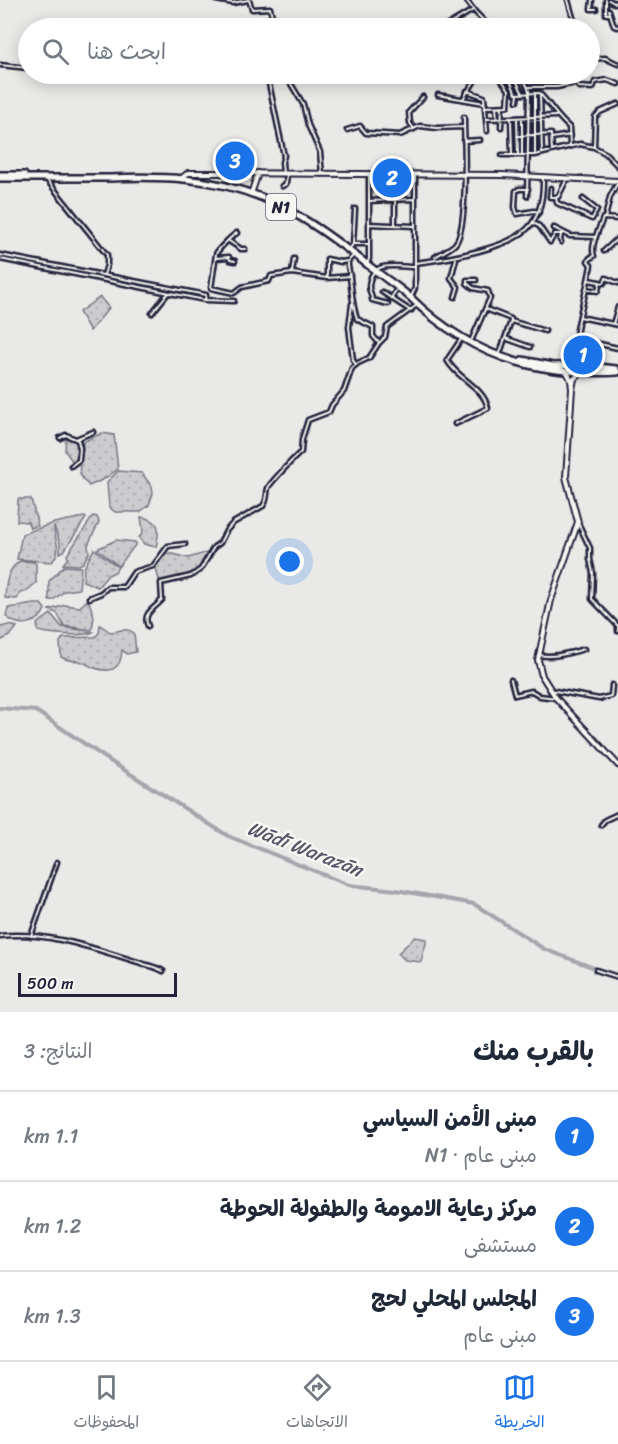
<!DOCTYPE html>
<html lang="ar">
<head>
<meta charset="utf-8">
<style>
	:root { --surface:#fff; --page:#f6f6f7; --text:#1f2937; --muted:#747a83; --line:#e0e1e3; --accent:#1a73e8 }
	body { margin:0; font-family:Sriracha,"Playpen Sans Arabic",sans-serif; background:var(--page); color:var(--text); direction:rtl }
	.scale { position:absolute; left:18px; bottom:15px; width:159px; box-sizing:border-box; padding-left:6px; border:3px solid #22223b; border-top:0; font-size:16px; line-height:21px; white-space:nowrap; color:#22223b; -webkit-text-stroke:4px #f6f6f2; paint-order:stroke }
	.you { position:absolute; left:290px; top:562px; width:21px; height:21px; margin:-15px; border:4px solid #fff; border-radius:50%; background:#1a73e8; box-shadow:0 0 0 9px #1a73e833 }
	.badge { display:grid; place-items:center; width:39px; height:39px; border-radius:50%; background:var(--accent); color:#fff; font-size:20px; font-weight:700 }
	.pin { position:absolute; translate:-50% -50%; border:3px solid #fff; box-shadow:0 2px 6px #0006 }
	.list { margin:0; padding:0; list-style:none }
	h2 { display:flex; justify-content:space-between; align-items:center; height:78px; margin:0; padding:0 24px; font-size:26px }
	h2 small { font-size:20px; font-weight:400; color:var(--muted) }
	.list li { display:grid; grid-template-columns:39px 1fr auto; gap:18px; align-items:center; box-sizing:border-box; height:90px; padding:0 24px; border-top:2px solid var(--line) }
	.list b { display:block; font-size:22px; white-space:nowrap }
	.list p { margin:0; font-size:20px; white-space:nowrap; color:var(--muted) }
	.list em { font-size:20px; font-style:normal; color:var(--muted) }
	.icon { flex:none; width:33px; height:33px; fill:none; stroke:currentColor; stroke-width:2; stroke-linecap:round; stroke-linejoin:round }
	.map { position:relative; flex:none; width:618px; height:1012px; overflow:hidden; direction:ltr }
	.search { position:absolute; background:var(--surface); box-shadow:0 3px 15px #0003; left:18px; right:18px; top:18px; height:66px; display:flex; align-items:center; gap:15px; box-sizing:border-box; padding:0 21px; border-radius:33px; color:var(--muted); font-size:22px }
	.sheet { height:348px; background:var(--surface) }
	nav { display:flex; justify-content:space-around; align-items:center; box-sizing:border-box; height:84px; border-top:2px solid var(--line); background:var(--surface); font-size:16px; color:var(--muted) }
	nav a { display:grid; justify-items:center; gap:3px }
	nav .on { color:var(--accent) }
	.map>svg:first-child { display:block }
</style>
</head>
<body>
<div class="map">
<svg width="618" height="1012" viewBox="0 0 618 1012">
	<defs>
		<pattern id="grass-dots" width="8" height="8" patternUnits="userSpaceOnUse" patternTransform="scale(1.5)"><rect width="8" height="8" fill="#ccccce"/><path d="M2 2h.1M6 6h.1" fill="none" stroke="#afafb2" stroke-width="1.8" stroke-linecap="round"/></pattern>
	</defs>
	<rect width="100%" height="100%" fill="#e9e9e7"/>
	<filter id="ink" filterUnits="userSpaceOnUse"><feTurbulence type="fractalNoise" baseFrequency=".0167" numOctaves="2"/><feDisplacementMap in="SourceGraphic" scale="12" xChannelSelector="R" yChannelSelector="G"/><feConvolveMatrix kernelMatrix="1 2 1 2 8 2 1 2 1" color-interpolation-filters="sRGB"/></filter>
	<g filter="url(#ink)">
		<!-- grass -->
		<path fill="url(#grass-dots)" stroke="#777784" stroke-width="1.5" d="M100 297 109 308 90 331 79 312Z
			M102 433 114 435 118 469 104 479 89 486C71 469 84 462 83 442Z
			M66 437 76 441 79 452 75 462H73L65 451Z
			M118 471 142 473 152 487 153 493 149 505 140 512H115L109 507 107 482Z
			M18 499H31L38 526 30 528 28 522 17 521Z
			M93 516 97 517 99 522 88 545 89 553 83 563 79 565 63 564 68 558 67 555Z
			M84 517 86 518 64 551 60 553V543L54 526C53 542 64 546 52 562L17 559 22 534 54 523Z
			M141 517C161 520 160 529 156 547L144 544 139 538 143 531Z
			M116 540 135 542 136 544 119 566 97 549Z
			M94 549 118 567 115 572 108 575 98 587 83 581 84 568Z
			M169 553 188 558 205 553 207 555C201 575 178 579 159 580L155 565 160 559Z
			M20 561 34 562 36 564V583L25 592 20 593 17 599 5 598C6 583 7 569 20 561Z
			M64 566 81 567 79 589 65 591 53 600H49V581Z
			M88 599 94 616 92 630 64 626 57 613 49 610 65 605 80 607Z
			M35 604H41L45 609C39 626 17 628 6 616L8 608Z
			M51 614 62 627 93 632C82 637 50 634 38 631L37 624Z
			M9 625 17 627 10 636 0 641V627Z
			M100 625 110 632C119 631 127 627 134 633L136 652 127 654 122 650C121 670 111 674 92 667 88 665 84 662 79 661 72 660 68 661 61 657L60 642 63 638 95 637 99 633Z
			M415 937 427 939 421 962 405 960 398 953Z"/>
		<g fill="none" stroke-linecap="round" stroke-linejoin="round">
			<!-- river -->
			<path stroke="#a5a5ac" stroke-width="4" d="M0 708 36 711 110 761 228 836 349 885 396 890 474 904 544 949 605 972"/>
			<defs>
				<path id="street" d="M216 0 233 3 248 0
					M249 0 252 9 270 8 275 28
					M466 0 476 13 491 28
					M568 0 576 28
					M592 0 591 9H596
					M606 0V14H609
					M609 0 614 3 618 2
					M609 10 614 26 618 27
					M448 28 446 26 473 10
					M590 59 605 58 618 64
					M0 65 28 68
					M65 74H77
					M267 74 284 156 282 162 283 174
					M285 74 303 104 308 125 320 152 322 174
					M507 74 516 94 539 93C551 105 556 116 569 127L570 145
					M513 74 523 94
					M522 74 529 91 527 196
					M575 83 579 87 593 88 595 82 607 80 618 84
					M528 87H557L575 83 584 74
					M467 91 484 97 487 131
					M535 93V153
					M438 95 484 103
					M540 95 542 152
					M463 99 479 74
					M517 101 518 95
					M485 107 508 106 509 90 497 74
					M496 107 497 119
					M517 118 518 154
					M522 118V154
					M487 119 556 116
					M511 119 512 155
					M501 127 502 107
					M414 129 410 123 409 112 423 97
					M347 130 360 126 366 133 400 135 420 126 437 128 464 127
					M517 136 551 134 552 151
					M552 138 570 135
					M464 141 480 140
					M594 147 595 117 600 112 618 104
					M502 155H535L580 144 594 147 605 153 618 166
					M47 180 107 255V265L104 275
					M282 186 286 184 287 174
					M551 188 550 197H558L567 179
					M528 189H519L516 191 515 207 517 214 534 211 539 212
					M556 198 557 203 592 219 597 210 583 199
					M369 201 414 199
					M605 218 610 197 618 182
					M533 223 539 226 550 242 555 234H562
					M369 224 414 226
					M395 225V201
					M554 228 570 236 596 237
					M237 233C233 235 218 249 216 254L211 288 234 293 242 287 269 281 271 276 292 273
					M561 235 560 240 561 242
					M229 241 241 249H245
					M353 244H368
					M349 250 353 244 355 209
					M604 251 618 238
					M0 255 206 295 205 300
					M353 256 348 261V266C352 284 351 301 357 319L373 327V336L379 343 385 337 387 327 417 305
					M435 257C441 253 450 249 455 244 469 229 464 140 464 117
					M216 258 229 257 230 260 235 261
					M0 259 205 300 234 301
					M294 259 292 273 327 278 350 276
					M415 263C440 260 456 257 479 251 522 239 544 227 543 179
					M367 264 369 259V174
					M327 278V259L341 262 348 261
					M589 280 604 283 606 278 618 283
					M586 289 598 291 600 282
					M382 292 391 298 397 289
					M411 297 415 288V174
					M455 297 458 287 451 278 456 259
					M391 298 411 311
					M352 304 349 327 353 360 356 365
					M388 304 372 300C372 295 369 291 369 286 371 259 396 267 415 267
					M486 309 511 319V321L545 331
					M152 313 168 293
					M580 317 618 325
					M613 324 618 307
					M505 338 530 347
					M472 339 490 298 488 291 473 288 467 283V280H476
					M577 339 618 348
					M500 353 511 321
					M570 363 573 358C575 326 586 296 591 265L588 261 590 258 594 256C590 245 599 230 603 218L618 219
					M455 424 488 408C483 386 457 379 447 360L462 338
					M60 438 66 435 78 440 80 448 79 460 71 466
					M76 439 93 432
					M578 523 590 548V559L593 573 592 599 618 626
					M89 598 101 593 108 587H124L134 572 153 566 168 546 185 544
					M148 626C142 613 154 609 162 600L161 583 191 576 201 569 214 547 220 543 226 531 233 523 263 506C268 500 266 495 268 488 270 483 296 456 301 452L302 439 308 420 329 412 332 405 344 391 352 368 358 363 369 358 379 343
					M618 628V631
					M539 655C553 658 570 653 584 649
					M511 680 515 695 532 691 540 696 556 698
					M550 690 599 699 611 696 612 685
					M601 825 605 820 618 814
					M0 936C44 930 99 950 141 963 149 966 156 967 163 971
					M31 936 57 862
					M596 970 618 977"/>
				<path id="secondary" d="M182 178 188 173H215L502 175 618 181
					M251 194 258 173
					M567 372 571 380 572 389 574 379 580 373
					M572 389 566 477 578 522 551 600 538 660 542 676 556 698 618 765"/>
				<path id="highway" d="M0 175H24
					M0 178C36 178 73 178 109 178 162 176 211 177 261 197 302 214 337 241 372 268 384 278 399 287 411 298 426 313 443 326 461 337 509 367 563 375 618 372
					M522 360 553 366 579 365 616 369"/>
			</defs>
			<!-- street casing -->
			<use href="#street" stroke="#22223b" stroke-width="7"/>
			<!-- secondary casing -->
			<use href="#secondary" stroke="#22223b" stroke-width="8"/>
			<!-- highway casing -->
			<use href="#highway" stroke="#22223b" stroke-width="10"/>
			<!-- street -->
			<use href="#street" stroke="#f6f6f2" stroke-width="2"/>
			<!-- secondary -->
			<use href="#secondary" stroke="#f6f6f2" stroke-width="4"/>
			<!-- highway -->
			<use href="#highway" stroke="#f6f6f2" stroke-width="5"/>
		</g>
	</g>
	<g text-anchor="middle" dominant-baseline="central" stroke-width="5" stroke-linejoin="round" paint-order="stroke">
		<!-- shield labels -->
		<rect fill="#f6f6f2" stroke="#626272" stroke-width="1.5" x="266" y="194" width="30" height="26" rx="4.5"/>
		<g font-size="16" font-weight="bold" fill="#22223b">
			<text x="281" y="207">N1</text>
		</g>
		<!-- water labels -->
		<g font-size="20" font-style="italic" fill="#565668" stroke="#f6f6f2">
			<text transform="translate(305 849) rotate(21)">Wādī Warazān</text>
		</g>
	</g>
</svg>
<div class="scale">500 m</div>
<div class="you"></div>
<div class="pin badge" style="left:583px;top:355px">1</div>
<div class="pin badge" style="left:392px;top:178px">2</div>
<div class="pin badge" style="left:235px;top:161px">3</div>
<div class="search"><svg class="icon" aria-label="search" viewBox="0 0 24 24"><circle cx="10" cy="10" r="6"/><path d="M15 15l6 6"/></svg>ابحث هنا</div>
</div>
<section class="sheet">
<h2>بالقرب منك<small>النتائج: 3</small></h2>
<ul class="list">
<li><span class="badge">1</span><div><b>مبنى الأمن السياسي</b><p>مبنى عام · N1</p></div><em>1.1 km</em></li>
<li><span class="badge">2</span><div><b>مركز رعاية الامومة والطفولة الحوطة</b><p>مستشفى</p></div><em>1.2 km</em></li>
<li><span class="badge">3</span><div><b>المجلس المحلي لحج</b><p>مبنى عام</p></div><em>1.3 km</em></li>
</ul>
</section>
<nav>
<a class="on"><svg class="icon" aria-label="map" viewBox="0 0 24 24"><path d="M3 6l6-2 6 2 6-2v14l-6 2-6-2-6 2zM9 4v14M15 6v14"/></svg>الخريطة</a>
<a><svg class="icon" aria-label="directions" viewBox="0 0 24 24"><path d="M12 3l9 9-9 9-9-9zM9 14v-3h6M13 9l2 2-2 2"/></svg>الاتجاهات</a>
<a><svg class="icon" aria-label="saved" viewBox="0 0 24 24"><path d="M7 4h10v16l-5-4-5 4z"/></svg>المحفوظات</a>
</nav>
</body>
</html>
